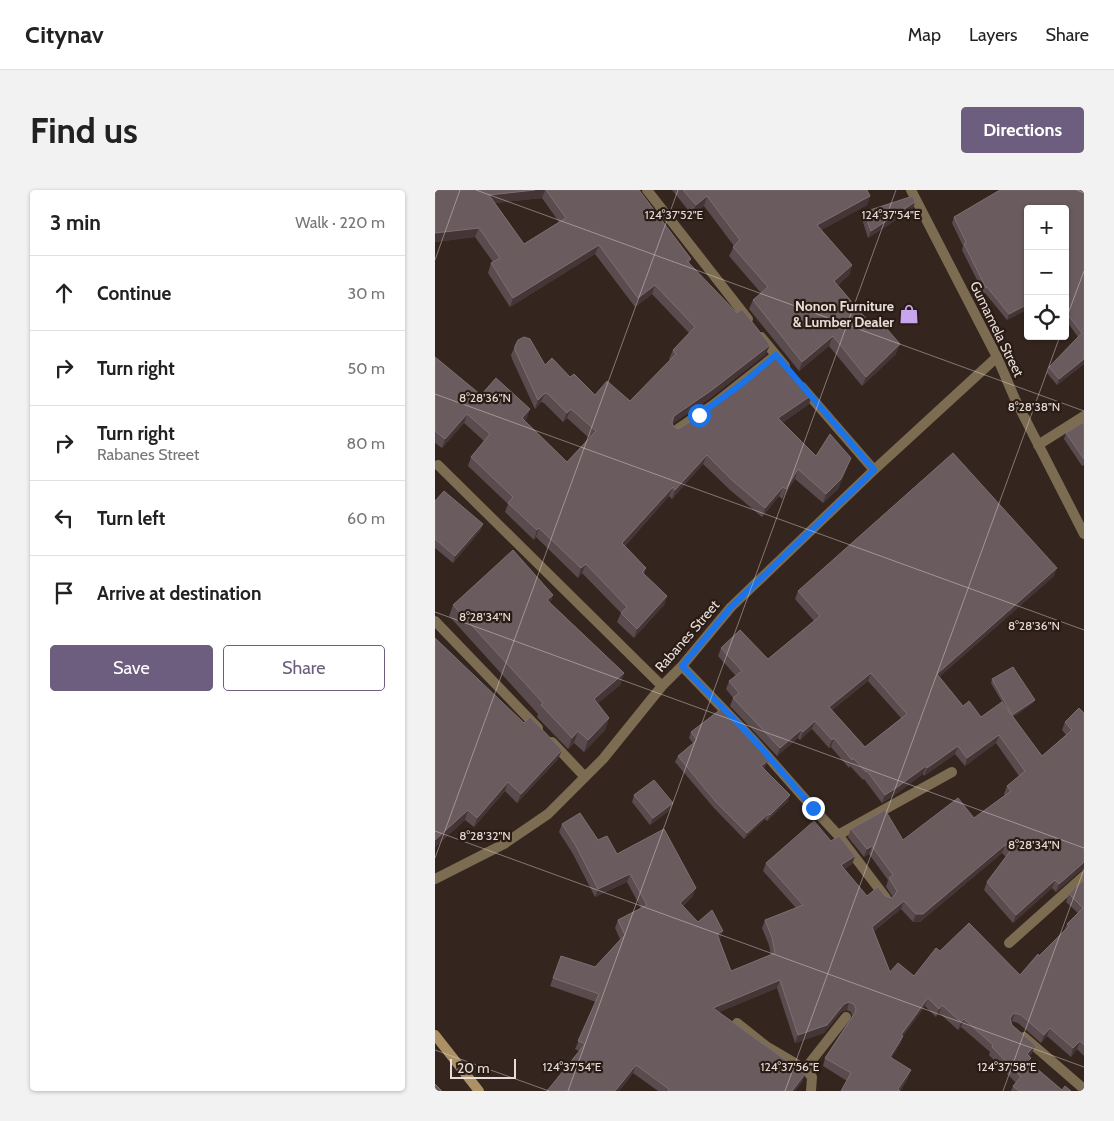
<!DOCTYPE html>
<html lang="en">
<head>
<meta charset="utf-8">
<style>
	:root { --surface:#fff; --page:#f2f2f2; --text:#222; --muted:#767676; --line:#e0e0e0; --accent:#6d5d7e }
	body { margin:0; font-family:Cabin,sans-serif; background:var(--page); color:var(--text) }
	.controls { position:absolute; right:15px; top:15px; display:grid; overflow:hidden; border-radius:5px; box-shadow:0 1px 4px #0004 }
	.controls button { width:45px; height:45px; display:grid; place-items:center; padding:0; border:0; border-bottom:1px solid var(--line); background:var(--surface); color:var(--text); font:25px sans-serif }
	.scale { position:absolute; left:15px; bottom:12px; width:66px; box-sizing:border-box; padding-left:5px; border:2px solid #e6dcd8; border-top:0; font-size:14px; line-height:18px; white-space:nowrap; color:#e6dcd8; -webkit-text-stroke:4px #2a1c15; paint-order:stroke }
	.stop { position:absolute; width:15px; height:15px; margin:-11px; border:4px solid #1a73e8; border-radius:50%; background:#fff }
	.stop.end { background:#1a73e8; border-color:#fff; box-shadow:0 1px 5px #0008 }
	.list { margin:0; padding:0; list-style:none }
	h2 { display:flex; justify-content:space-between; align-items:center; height:65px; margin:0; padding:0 20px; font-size:21px }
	h2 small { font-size:16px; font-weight:400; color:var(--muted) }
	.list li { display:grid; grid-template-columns:32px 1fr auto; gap:15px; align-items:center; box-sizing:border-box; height:75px; padding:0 20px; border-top:1px solid var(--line) }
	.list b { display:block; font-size:19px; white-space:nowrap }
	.list p { margin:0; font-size:16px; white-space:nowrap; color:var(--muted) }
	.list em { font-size:16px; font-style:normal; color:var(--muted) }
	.actions { display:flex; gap:10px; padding:15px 20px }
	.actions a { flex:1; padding:11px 0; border:1px solid var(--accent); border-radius:5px; text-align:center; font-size:18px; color:var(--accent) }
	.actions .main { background:var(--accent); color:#fff }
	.icon { flex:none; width:28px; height:28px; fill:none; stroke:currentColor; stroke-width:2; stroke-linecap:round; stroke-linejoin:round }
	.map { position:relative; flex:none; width:649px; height:901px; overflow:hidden; border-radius:5px }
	header { display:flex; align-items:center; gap:30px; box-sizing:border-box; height:70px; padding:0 25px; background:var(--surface); border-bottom:1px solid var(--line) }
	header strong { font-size:24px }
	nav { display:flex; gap:28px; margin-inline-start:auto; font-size:18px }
	.intro { display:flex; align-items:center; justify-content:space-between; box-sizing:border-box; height:120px; padding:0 30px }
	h1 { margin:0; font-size:35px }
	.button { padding:12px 22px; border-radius:5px; background:var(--accent); color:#fff; font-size:18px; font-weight:700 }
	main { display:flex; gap:30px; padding:0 30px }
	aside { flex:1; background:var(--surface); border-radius:5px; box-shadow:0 1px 4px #0004 }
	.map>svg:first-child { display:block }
</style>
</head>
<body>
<header>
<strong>Citynav</strong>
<nav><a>Map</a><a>Layers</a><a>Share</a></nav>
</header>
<div class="intro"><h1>Find us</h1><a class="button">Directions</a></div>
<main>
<aside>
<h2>3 min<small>Walk · 220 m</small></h2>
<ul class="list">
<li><svg class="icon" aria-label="ahead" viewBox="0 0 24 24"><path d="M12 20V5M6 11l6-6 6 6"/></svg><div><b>Continue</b></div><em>30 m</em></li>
<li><svg class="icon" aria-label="right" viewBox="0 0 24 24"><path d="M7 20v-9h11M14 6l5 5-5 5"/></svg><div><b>Turn right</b></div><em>50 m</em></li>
<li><svg class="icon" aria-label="right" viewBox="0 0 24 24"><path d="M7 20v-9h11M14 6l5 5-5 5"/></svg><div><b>Turn right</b><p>Rabanes Street</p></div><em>80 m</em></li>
<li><svg class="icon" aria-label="left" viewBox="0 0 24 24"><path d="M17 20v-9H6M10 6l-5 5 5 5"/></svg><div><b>Turn left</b></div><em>60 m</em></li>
<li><svg class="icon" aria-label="arrive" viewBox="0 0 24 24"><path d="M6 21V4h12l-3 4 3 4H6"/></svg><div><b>Arrive at destination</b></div></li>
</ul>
<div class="actions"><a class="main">Save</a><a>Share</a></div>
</aside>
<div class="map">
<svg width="649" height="901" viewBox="0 0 649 901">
	<rect width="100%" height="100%" fill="#34251f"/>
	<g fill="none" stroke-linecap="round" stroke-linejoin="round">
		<!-- street -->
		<path stroke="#7c6c51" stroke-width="10" d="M212 0 313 129
			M476 0 562 167 580 209 649 344
			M326 147 350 176
			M367 197 439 280
			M240 241 278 215 341 165
			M603 255 649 226
			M3 275 227 496
			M0 431 103 538
			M247 476 319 551 378 618 403 645 451 708
			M117 552 150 587
			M403 645 517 582
			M0 689 69 654 113 624 168 569 227 496 247 476 296 417 439 280 562 167
			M574 753 649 686
			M302 833 331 856 370 879 377 887 376 901
			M589 847 649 899
			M370 879 411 827"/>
		<!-- secondary -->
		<path stroke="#ac9167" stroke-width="10" d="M0 845 44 901"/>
	</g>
	<!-- wall -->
	<path fill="#5a4b4f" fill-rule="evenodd" d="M0 0H204L256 69 254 73 331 164 274 209 237 234 238 236 243 239 377 205 374 214 347 233 381 266 416 268 403 299 388 313 360 289 347 309 344 306 327 327 295 300 268 274 237 309 234 306 190 356 211 378 209 384 232 406 229 415 199 448 182 432 186 423 147 383 143 388 101 347 99 350 70 322 73 314 33 276 36 267 49 251 29 233 7 258 0 253V167L46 205 92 228 89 231 132 272 154 248 132 228 128 232 109 213 106 212 100 219 77 169 76 165 80 156 110 175 135 187 160 205 195 211 235 170 234 169 238 160 254 143 217 104 200 117 160 64 75 117 53 83 56 73 58 72 40 47 0 52ZM107 8 124 32 89 54 60 13Z
		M237 0H432L435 6 432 15 386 40 417 75 414 85 403 95 461 164 427 196 394 156 364 181 314 119 318 110 326 103 294 66 299 56 269 16 257 25Z
		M649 0V174L622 195 612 183 614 177 643 147 630 129V19H593V119L572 130 550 103 549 104 527 60 528 56 517 33 519 27Z
		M478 19 433 48 427 29 429 22Z
		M649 232V275L647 276 629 249 631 243Z
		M0 311 48 334 45 341 18 373 0 358Z
		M619 386 504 487 528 516 546 527 567 512 556 493 557 489 598 513 578 527 607 566 631 545 627 540 630 532 649 523V680L645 681 621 702 617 698 578 733 549 700 552 692 571 667 567 663 485 732H478L466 719 439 741 455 782 479 786 505 761 585 785 629 741 632 734 643 723 631 712 634 704 649 690V866L642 859 636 867 612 846 606 853 583 833 577 831 576 832 577 835 600 855 597 863 594 867V872L627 900 636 901H576L578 896 581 893 554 865 555 862 526 837 523 840 504 823 501 827 490 816 468 846 465 854 457 867 473 888 465 901 412 891 388 876 390 868 417 826 416 822 412 820 406 822 389 843 360 853 342 798 284 822 370 884 367 892 360 901H223L198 883 184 901H112L144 861 140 859 161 812 115 796 126 766 160 777 185 749 180 738 183 730 206 718 192 692 160 707 138 664 124 642 127 634 163 650 182 664 258 706 248 716 263 732 285 749 284 750 296 781 336 765 334 755 327 738 330 730 361 718 328 681 331 673 396 651 420 666 417 674 409 679 432 706H450L456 708 458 707 451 697 453 690 434 664 429 667 413 647 416 639 468 650 539 628 570 605 569 604 572 596 584 586 561 553 530 576 520 564 489 586 488 584 458 606 447 613 429 589 428 590 415 576 414 578 396 557 394 558 377 539 365 550 363 548 342 566 295 516 298 508 291 499 294 491 301 486 283 466 286 458 333 469 379 431 360 409 363 401ZM433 491 466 528 430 557 397 520Z
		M118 405 115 413 189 483 185 495 163 513 174 528 170 540 149 562 139 553 133 559 102 527 103 524 14 426 18 415Z
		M0 448 123 569 82 613 70 601 39 637 30 630 0 657Z
		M256 542 331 575 329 578 353 611 332 631 330 629 309 649 279 618 240 572 243 566 258 553 254 548Z
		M199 605 238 613 235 620 215 635 197 612Z"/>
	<!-- shaded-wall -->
	<path fill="#453536" d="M100 0H110L107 8 51 14 54 5Z
		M272 6 269 16 257 25 261 15Z
		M435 6 432 15 378 45 382 35Z
		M480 12 478 19 433 48 436 41Z
		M44 38 40 47 0 52V43Z
		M164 55 160 64 75 117 78 108Z
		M417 75 414 85 396 101 399 91Z
		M220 95 217 104 200 117 203 108Z
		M593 114V119L572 130 574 124Z
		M398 146 394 156 364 181 367 172Z
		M465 154 461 164 427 196 431 187Z
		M335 155 331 164 274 209 236 235 239 226Z
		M649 169V174L622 195 624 189Z
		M110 203 106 212 100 219 103 210Z
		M377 205 374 214 340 238 343 228Z
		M95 219 92 228 83 238 87 228Z
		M136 219 132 228 128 232 132 223Z
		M32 224 29 233 7 258 10 249Z
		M272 265 268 274 237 309 240 300Z
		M416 268 403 299 388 313 391 304Z
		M363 279 360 289 347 309 351 299Z
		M238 297 234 306 184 362 187 353Z
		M348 297 344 306 327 327 330 318Z
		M48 334 45 341 18 373 20 366Z
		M104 338 101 347 99 350 102 340Z
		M151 374 147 383 143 388 146 378Z
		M622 378 619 386 499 492 502 484Z
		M118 405 114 416 112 410Z
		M232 406 229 415 199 448 202 439Z
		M189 483 185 495 155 520 159 509Z
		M436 483 433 491 391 525 394 517Z
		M600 510 598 513 576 528 577 525Z
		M174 528 170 540 149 562 153 550Z
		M380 531 377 539 365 550 368 542Z
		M366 540 363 548 342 566 345 558Z
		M143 541 139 553 133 559 137 548Z
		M564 545 561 553 530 576 532 568Z
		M399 548 396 557 394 558 397 550Z
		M523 556 520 564 489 586 492 578Z
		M127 560 123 569 82 613 86 604Z
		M334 570 331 575 324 582 326 576Z
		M491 576 488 584 458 606 447 613 450 605Z
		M73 592 70 601 39 637 42 628Z
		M355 605 353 611 332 631 335 625Z
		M238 613 235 620 215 635 218 628Z
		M33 620 30 630 0 657V650Z
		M333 624 330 629 309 649 312 643Z
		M570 655 567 663 485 732H478L481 724Z
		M437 656 434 664 429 667 432 659Z
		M420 666 417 674 403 683 406 675Z
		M649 672V680L645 681 621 702 624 694 648 673Z
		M195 684 192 692 160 707 163 699Z
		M620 690 617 698 578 733 581 725Z
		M261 698 258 706 242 721 245 713Z
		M469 711 466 719 434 745 437 737Z
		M288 741 285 749 279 752 282 744Z
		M345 790 342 798 275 826 278 818Z
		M493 808 490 816 463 853 466 845Z
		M414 812 412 820 406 822 389 843 360 853 363 845 409 814Z
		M507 815 504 823 501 827 504 819Z
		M580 823 577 831 574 833 572 837 577 825Z
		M529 829 526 837 523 840 526 832Z
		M615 838 612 846 606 853 609 845Z
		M468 846 465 854 452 875 455 867Z
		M645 851 642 859 636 867 638 858Z
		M600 855 597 863 589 872 592 864Z
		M201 875 198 883 184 901H180Z
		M476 880 473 888 464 901 463 899Z
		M370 884 367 892 360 901H357Z"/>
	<!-- building -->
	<path fill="#6a5b5e" stroke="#7d6f71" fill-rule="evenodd" d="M0 0H100L54 5 89 54 131 28 111 0H204L256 69 252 71 302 123 307 119 335 155 277 200 239 226 237 232 238 236 243 239 247 237 286 211 343 165 377 205 343 228 381 266 395 244 416 268 406 289 391 304 363 279 351 299 348 297 330 318 298 291 272 265 240 300 238 297 187 353 211 378 207 382 232 406 202 439 186 423 192 417 151 374 146 378 104 338 102 340 73 313 78 307 36 267 55 244 32 224 10 249 0 241V167L46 205 61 188 95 219 87 228 132 272 161 241 136 219 132 223 113 204 110 203 103 210 80 160V156L83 150 89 147 95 149 110 175 117 168 135 187 139 184 160 205 172 191 195 211 241 164 238 160 260 137 220 95 203 108 164 55 78 108 56 73 65 68 44 38 0 43Z
		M248 0H432L435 6 382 35 417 75 399 91 438 137 445 131 465 154 431 187 398 146 367 172 318 110 333 97 298 57 305 50 272 6 261 15Z
		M565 0H649V169L624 189 614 177 647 143 630 121V19H593V114L574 124 552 97 551 98 529 54 531 52 519 27Z
		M478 6 480 12 436 41 429 22Z
		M649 232V269L631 243Z
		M518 263 622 378 502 484 528 516 534 511 546 527 567 512 607 566 637 540 630 532 644 518 649 523V672L648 673 624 694 620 690 581 725 552 692 576 660 570 655 488 724H481L469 711 437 737 455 782 463 773 479 786 501 758 505 761 534 733 585 785 603 764 604 766 634 736 632 734 648 718 634 704 649 690V855L645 851 638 858 615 838 609 845 586 825 580 823 577 825 575 829 577 835 600 855 592 864 596 868 593 871 627 900 630 896 636 901H584L578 896 586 887 557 857 558 855 529 829 526 832 507 815 504 819 493 808 466 845 468 846 455 867 476 880 463 899 465 901H406L416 883 390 868 420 823 421 819 419 814 414 812 409 814 392 835 363 845 345 790 278 818 370 884 357 901H233L234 899 201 875 180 901H112L150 854 143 851 164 804 118 788 126 766 160 777 190 745 183 730 212 715 195 684 163 699 141 656 127 634 145 623 163 650 172 646 182 664 229 639 261 698 245 713 263 732 277 720 288 741 282 744 296 781 340 763 337 747 330 730 368 715 331 673 379 631 396 651 404 646 420 666 406 675 432 706 443 697 450 706 456 708 459 706 462 701 454 688 458 685 437 656 432 659 416 639 450 620 468 650 523 608 539 628 576 601 572 596 590 581 564 545 532 568 523 556 492 578 491 576 461 598 450 605 432 581 431 582 418 568 417 570 399 548 397 550 380 531 368 542 366 540 345 558 298 508 304 503 294 491 307 481 286 458 305 440 333 469 385 426 363 401ZM436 483 472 524 430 557 394 517Z
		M9 301 48 334 20 366 0 349V311Z
		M78 360 118 405 112 410 189 483 159 509 174 528 153 550 143 541 137 548 106 515 108 513 18 415Z
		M0 448 89 533 95 527 127 560 86 604 73 592 42 628 33 620 0 650Z
		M578 477 600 510 577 525 557 489Z
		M286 519 334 570 326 576 355 605 335 625 333 624 312 643 281 612 243 566 262 550 256 542Z
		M219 590 238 613 218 628 199 605Z
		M0 894 7 901H0Z"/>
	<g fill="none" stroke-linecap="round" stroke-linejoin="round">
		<!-- route -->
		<path stroke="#1a73e8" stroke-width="6" d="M264 225 309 192 341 165 439 280 296 417 247 476 320 551 378 618"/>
	</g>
	<!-- ticks -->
	<path fill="none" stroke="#e6dcd8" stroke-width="1" stroke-opacity="0.45" d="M41 0 649 221M642 0 649 3M0 70 25 0M630 132 649 81M0 204 649 440M0 422 649 658M0 641 649 877M0 668 243 0M0 860 114 901M133 901 461 0M350 901 625 146M568 901 649 679"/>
	<!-- icons -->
	<defs>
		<symbol id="shop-bare" viewBox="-9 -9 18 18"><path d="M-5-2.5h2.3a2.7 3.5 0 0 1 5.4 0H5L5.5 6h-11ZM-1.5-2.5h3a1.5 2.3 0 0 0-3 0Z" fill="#c9a5ee" stroke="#2a1c15" stroke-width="2.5" paint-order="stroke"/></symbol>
	</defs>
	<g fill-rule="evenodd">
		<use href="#shop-bare" x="460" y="110" width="28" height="28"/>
	</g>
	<g text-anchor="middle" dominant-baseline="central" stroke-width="4.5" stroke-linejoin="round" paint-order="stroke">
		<!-- poi labels -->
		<g font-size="14" font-weight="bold" fill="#e6dcd8" stroke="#2a1c15" text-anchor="end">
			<text x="459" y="116">Nonon Furniture<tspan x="459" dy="16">&amp; Lumber Dealer</tspan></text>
		</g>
		<!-- street labels -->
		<g font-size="14" fill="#e6dcd8" stroke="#2a1c15">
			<text transform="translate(562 139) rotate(64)">Gumamela Street</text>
			<text transform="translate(252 446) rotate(-49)">Rabanes Street</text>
		</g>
	</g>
	<g font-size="12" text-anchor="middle" fill="#e6dcd8" stroke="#2a1c15" stroke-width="4.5" stroke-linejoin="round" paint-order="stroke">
		<text x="456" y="29">124°37'54"E</text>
		<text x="239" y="29">124°37'52"E</text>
		<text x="50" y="212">8°28'36"N</text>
		<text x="599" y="221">8°28'38"N</text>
		<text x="50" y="431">8°28'34"N</text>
		<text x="599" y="440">8°28'36"N</text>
		<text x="50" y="650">8°28'32"N</text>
		<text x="599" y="659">8°28'34"N</text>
		<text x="137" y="881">124°37'54"E</text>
		<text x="355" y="881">124°37'56"E</text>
		<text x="572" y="881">124°37'58"E</text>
	</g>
</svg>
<div class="controls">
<button>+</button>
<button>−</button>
<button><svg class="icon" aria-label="locate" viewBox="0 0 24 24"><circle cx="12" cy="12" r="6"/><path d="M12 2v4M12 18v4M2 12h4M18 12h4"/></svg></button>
</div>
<div class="scale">20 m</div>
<div class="stop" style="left:264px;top:225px"></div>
<div class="stop end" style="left:378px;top:618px"></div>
</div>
</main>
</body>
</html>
